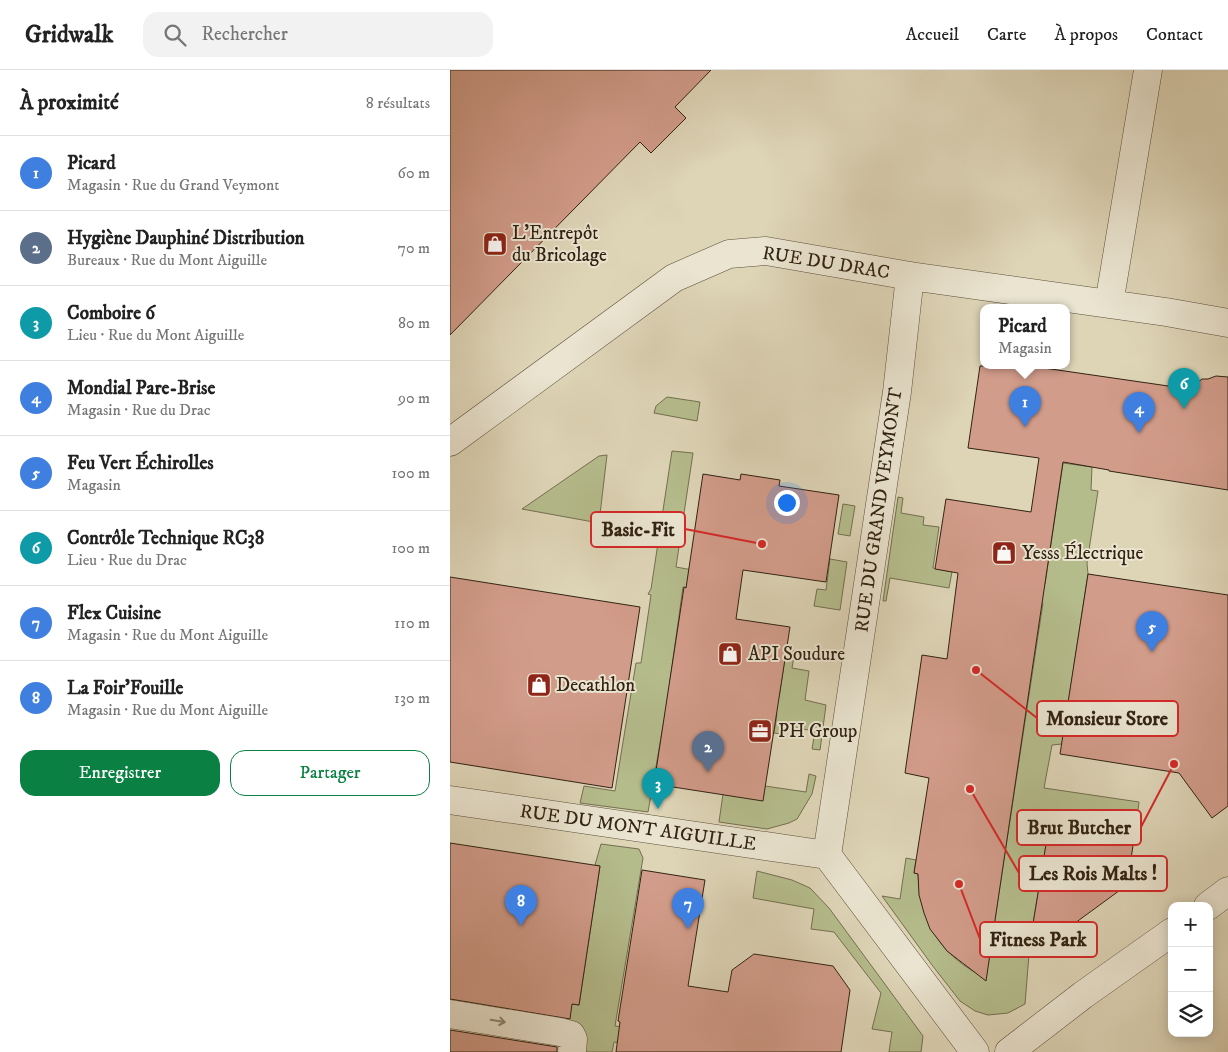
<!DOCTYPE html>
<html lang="fr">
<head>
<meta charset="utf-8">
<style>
	:root { --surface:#fff; --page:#f2f2f2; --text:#222; --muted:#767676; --line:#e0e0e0; --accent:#0b8043 }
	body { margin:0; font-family:"IM FELL DW Pica",serif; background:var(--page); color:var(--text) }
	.controls { position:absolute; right:15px; bottom:15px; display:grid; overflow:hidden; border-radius:10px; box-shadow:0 2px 12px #0003 }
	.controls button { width:45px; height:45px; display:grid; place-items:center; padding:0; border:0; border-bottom:1px solid var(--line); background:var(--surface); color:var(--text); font:25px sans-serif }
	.you { position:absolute; left:336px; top:432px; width:18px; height:18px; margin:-12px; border:4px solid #fff; border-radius:50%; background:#1a73e8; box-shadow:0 0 0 8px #1a73e833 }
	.badge { display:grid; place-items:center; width:32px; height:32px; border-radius:50%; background:var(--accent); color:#fff; font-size:16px; font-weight:700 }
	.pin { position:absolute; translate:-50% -41px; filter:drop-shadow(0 1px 2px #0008) }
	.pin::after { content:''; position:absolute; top:26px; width:18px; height:15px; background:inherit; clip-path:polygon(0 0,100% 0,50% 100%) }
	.popup { position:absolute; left:530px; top:234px; width:90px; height:65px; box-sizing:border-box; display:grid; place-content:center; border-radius:10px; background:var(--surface); filter:drop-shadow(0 1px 4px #0005); font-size:16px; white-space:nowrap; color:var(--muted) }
	.popup b { font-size:19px; color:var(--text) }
	.popup::after { content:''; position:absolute; left:50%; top:100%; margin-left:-10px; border:10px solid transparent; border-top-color:var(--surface) }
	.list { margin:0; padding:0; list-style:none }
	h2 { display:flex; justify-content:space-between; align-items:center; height:65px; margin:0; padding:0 20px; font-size:21px }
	h2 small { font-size:16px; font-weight:400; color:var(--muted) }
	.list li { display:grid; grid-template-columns:32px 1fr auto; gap:15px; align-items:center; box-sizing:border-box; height:75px; padding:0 20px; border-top:1px solid var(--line) }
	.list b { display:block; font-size:19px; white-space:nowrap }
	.list p { margin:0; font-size:16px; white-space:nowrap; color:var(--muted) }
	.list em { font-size:16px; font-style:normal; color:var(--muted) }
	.actions { display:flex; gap:10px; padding:15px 20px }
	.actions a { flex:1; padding:11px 0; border:1px solid var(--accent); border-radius:15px; text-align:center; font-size:18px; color:var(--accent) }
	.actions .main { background:var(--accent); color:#fff }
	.icon { flex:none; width:28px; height:28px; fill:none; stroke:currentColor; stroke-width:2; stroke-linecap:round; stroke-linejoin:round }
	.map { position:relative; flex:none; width:778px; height:982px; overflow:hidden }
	header { display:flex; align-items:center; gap:30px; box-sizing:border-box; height:70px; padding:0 25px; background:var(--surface); border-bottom:1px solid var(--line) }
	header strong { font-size:24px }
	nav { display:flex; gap:28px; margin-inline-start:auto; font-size:18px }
	.search { width:350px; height:45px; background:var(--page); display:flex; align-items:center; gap:12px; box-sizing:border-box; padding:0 18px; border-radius:15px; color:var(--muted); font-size:19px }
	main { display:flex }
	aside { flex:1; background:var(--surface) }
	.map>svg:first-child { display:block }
</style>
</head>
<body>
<header>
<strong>Gridwalk</strong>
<div class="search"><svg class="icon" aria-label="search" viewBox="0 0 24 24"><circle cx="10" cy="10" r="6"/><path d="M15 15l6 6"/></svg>Rechercher</div>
<nav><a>Accueil</a><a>Carte</a><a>À propos</a><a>Contact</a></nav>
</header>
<main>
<aside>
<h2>À proximité<small>8 résultats</small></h2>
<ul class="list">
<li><span class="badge" style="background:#3f7fe0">1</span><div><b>Picard</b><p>Magasin · Rue du Grand Veymont</p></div><em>60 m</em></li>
<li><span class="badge" style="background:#5c6f8a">2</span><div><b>Hygiène Dauphiné Distribution</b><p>Bureaux · Rue du Mont Aiguille</p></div><em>70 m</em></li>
<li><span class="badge" style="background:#0f9aa8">3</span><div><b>Comboire 6</b><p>Lieu · Rue du Mont Aiguille</p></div><em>80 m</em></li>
<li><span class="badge" style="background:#3f7fe0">4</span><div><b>Mondial Pare-Brise</b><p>Magasin · Rue du Drac</p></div><em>90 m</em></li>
<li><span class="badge" style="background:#3f7fe0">5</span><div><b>Feu Vert Échirolles</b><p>Magasin</p></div><em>100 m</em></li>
<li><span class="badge" style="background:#0f9aa8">6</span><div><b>Contrôle Technique RC38</b><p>Lieu · Rue du Drac</p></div><em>100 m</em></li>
<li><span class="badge" style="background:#3f7fe0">7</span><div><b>Flex Cuisine</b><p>Magasin · Rue du Mont Aiguille</p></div><em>110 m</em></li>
<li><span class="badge" style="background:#3f7fe0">8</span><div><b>La Foir'Fouille</b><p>Magasin · Rue du Mont Aiguille</p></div><em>130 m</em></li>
</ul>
<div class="actions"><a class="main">Enregistrer</a><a>Partager</a></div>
</aside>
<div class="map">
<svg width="778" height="982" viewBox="0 0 778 982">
	<rect width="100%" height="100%" fill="#ded5b7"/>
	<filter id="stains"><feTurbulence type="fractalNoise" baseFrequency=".004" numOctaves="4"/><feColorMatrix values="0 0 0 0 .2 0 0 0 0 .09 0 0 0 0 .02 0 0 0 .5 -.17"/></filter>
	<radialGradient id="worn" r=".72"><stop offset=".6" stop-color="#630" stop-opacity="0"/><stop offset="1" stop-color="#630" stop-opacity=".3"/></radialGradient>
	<!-- green -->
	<path fill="#b5bc8c" stroke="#736f4f" d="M217 327 250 332 247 351 204 343 206 336Z
		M222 381 243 383 226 497 259 503 256 520 233 517 220 611 329 628 336 580 345 581 342 598 359 601 355 630 376 635 370 680 362 679 365 661 333 656 331 664 324 663 327 644 218 628 198 742 130 733 134 716 165 721 186 593H191L201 525 198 524 201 519Z
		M157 385 149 453 72 439 149 386Z
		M613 393 642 397 641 420 648 421 637 493 638 504 612 674 602 675 594 718 689 732 686 756 601 744 580 872 575 934 558 943 538 945 525 941 510 931 482 895 432 826 450 829 456 788 466 790 464 803 468 804C470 852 491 887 536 908L593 533 506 519 512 503 595 514Z
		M448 427 453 428 451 443 474 447 473 455 489 457 483 498 502 502 499 518 440 508 436 531H433Z
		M393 434 405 436 400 466 388 464Z
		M380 489 397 492 390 540 364 536 367 519 376 520Z
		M359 704 366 706 362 724 347 749 339 753 317 759 269 752 273 724 315 716 356 722Z
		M151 774 189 779 193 788 165 956 271 970 228 982 164 972 162 982H132L0 933V916L129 935 150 796 145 795Z
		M307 801 342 810 360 818 379 838 473 966 471 982H439L442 962 422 959 431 923 384 862 361 859 364 839 303 828Z"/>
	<!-- building -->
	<path fill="#d29c8a" stroke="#312212" d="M0 0H261L225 37 236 48 201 83 190 72 0 265Z
		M530 296H580L739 319 752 309H758L766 306 778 307V420L659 401V400L613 392 536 911 497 881 480 859 474 843 469 825 468 804 464 803 479 708 455 703 472 585 497 589 508 503 485 499 496 429 581 442 589 388 518 378Z
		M253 404 290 410 291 404 330 410 329 416 389 425 376 512 293 500 286 549 340 557 313 731 204 714 234 517 236 518Z
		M638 504 778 525V736L762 748 729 703 610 684Z
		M0 507 190 537 162 718 0 692Z
		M601 744 686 756 677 815 595 875 580 872Z
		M0 773 150 796 129 935 122 934 120 949 0 929Z
		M192 800 255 810 238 916 278 922 282 900 304 884 383 896 400 920 391 982H166L170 952 168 951Z
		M0 960 107 977V982H0Z"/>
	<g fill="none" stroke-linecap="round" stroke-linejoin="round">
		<defs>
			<path id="minor" d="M460 206 447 322 377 785 525 982
				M659 234 698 0
				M0 372 224 208 279 184 316 181 460 206 716 242 778 253
				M0 730 377 785
				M758 836 778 821
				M0 944 110 962 121 965 123 969 122 982
				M559 982 633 925 722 862"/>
		</defs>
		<!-- minor casing -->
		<use href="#minor" stroke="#5c4f3b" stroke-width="29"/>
		<!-- minor -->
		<use href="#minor" stroke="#eae4d0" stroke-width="28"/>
	</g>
	<!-- one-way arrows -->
	<defs><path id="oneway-shaft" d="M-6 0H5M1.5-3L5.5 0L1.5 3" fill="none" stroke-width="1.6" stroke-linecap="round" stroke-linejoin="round" transform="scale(1.25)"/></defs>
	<use stroke="#8e8371" href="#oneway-shaft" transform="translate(48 951) rotate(9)"/>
	<!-- icons -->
	<defs>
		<symbol id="shop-square" viewBox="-11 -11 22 22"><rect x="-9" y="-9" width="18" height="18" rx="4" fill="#8f2418" stroke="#eae4d0"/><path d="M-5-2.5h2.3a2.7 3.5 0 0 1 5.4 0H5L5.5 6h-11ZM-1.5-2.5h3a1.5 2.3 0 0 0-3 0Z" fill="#fff"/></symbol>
		<symbol id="office-square" viewBox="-11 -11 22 22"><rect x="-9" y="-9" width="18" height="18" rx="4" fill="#8f2418" stroke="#eae4d0"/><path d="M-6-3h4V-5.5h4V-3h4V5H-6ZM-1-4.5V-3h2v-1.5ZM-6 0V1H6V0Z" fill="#fff"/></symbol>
	</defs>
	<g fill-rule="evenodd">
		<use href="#shop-square" x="31" y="160" width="28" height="28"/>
		<use href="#shop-square" x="540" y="469" width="28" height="28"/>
		<use href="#shop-square" x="266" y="570" width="28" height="28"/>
		<use href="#shop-square" x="75" y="601" width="28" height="28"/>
		<use href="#office-square" x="296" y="647" width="28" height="28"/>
	</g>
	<g text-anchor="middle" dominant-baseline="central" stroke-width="4" stroke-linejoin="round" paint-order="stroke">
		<!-- poi labels -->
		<g font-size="19" fill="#312212" stroke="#eae4d0" text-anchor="start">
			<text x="62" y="163">L'Entrepôt<tspan x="62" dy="22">du Bricolage</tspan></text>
			<text x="572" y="483">Yesss Électrique</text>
			<text x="298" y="584">API Soudure</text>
			<text x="106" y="615">Decathlon</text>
			<text x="328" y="661">PH Group</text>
		</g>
		<!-- street labels -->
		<g font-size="19" fill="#312212" stroke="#eae4d0">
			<text transform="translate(376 193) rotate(9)">RUE DU DRAC</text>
			<text transform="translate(429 440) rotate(-82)">RUE DU GRAND VEYMONT</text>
			<text transform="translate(188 758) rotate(8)">RUE DU MONT AIGUILLE</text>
		</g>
	</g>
	<!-- callouts -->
	<path fill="none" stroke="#d62828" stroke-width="2" d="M312 474L235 459M526 600L587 648M724 694L691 757M520 719L569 803M509 814L530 869"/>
	<g fill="#d62828" stroke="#eae4d0" stroke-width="2">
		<circle cx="312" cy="474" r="5"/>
		<circle cx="526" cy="600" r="5"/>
		<circle cx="724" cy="694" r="5"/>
		<circle cx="520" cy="719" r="5"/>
		<circle cx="509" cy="814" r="5"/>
	</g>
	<g fill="#eae4d0" stroke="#d62828" stroke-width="2">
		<rect x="141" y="442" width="94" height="35" rx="5"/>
		<rect x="587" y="631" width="141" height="35" rx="5"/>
		<rect x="567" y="740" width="124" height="35" rx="5"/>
		<rect x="569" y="786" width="148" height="35" rx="5"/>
		<rect x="530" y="852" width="117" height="35" rx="5"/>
	</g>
	<g font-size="20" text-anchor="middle" font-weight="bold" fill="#312212">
		<text x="188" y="466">Basic-Fit</text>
		<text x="657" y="655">Monsieur Store</text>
		<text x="629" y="764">Brut Butcher</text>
		<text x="643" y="810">Les Rois Malts !</text>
		<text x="588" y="876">Fitness Park</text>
	</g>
	<rect width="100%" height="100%" filter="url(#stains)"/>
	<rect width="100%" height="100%" fill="url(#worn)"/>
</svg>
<div class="controls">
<button>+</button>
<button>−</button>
<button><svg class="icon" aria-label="layers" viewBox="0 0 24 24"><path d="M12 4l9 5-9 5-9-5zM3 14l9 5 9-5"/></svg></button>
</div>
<div class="you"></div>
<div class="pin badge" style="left:575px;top:357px;background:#3f7fe0">1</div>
<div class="popup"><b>Picard</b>Magasin</div>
<div class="pin badge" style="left:258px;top:702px;background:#5c6f8a">2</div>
<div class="pin badge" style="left:208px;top:739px;background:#0f9aa8">3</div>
<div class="pin badge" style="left:689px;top:363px;background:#3f7fe0">4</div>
<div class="pin badge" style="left:702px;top:582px;background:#3f7fe0">5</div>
<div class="pin badge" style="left:734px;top:339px;background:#0f9aa8">6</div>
<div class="pin badge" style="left:238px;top:859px;background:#3f7fe0">7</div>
<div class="pin badge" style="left:71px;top:856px;background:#3f7fe0">8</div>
</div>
</main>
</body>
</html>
